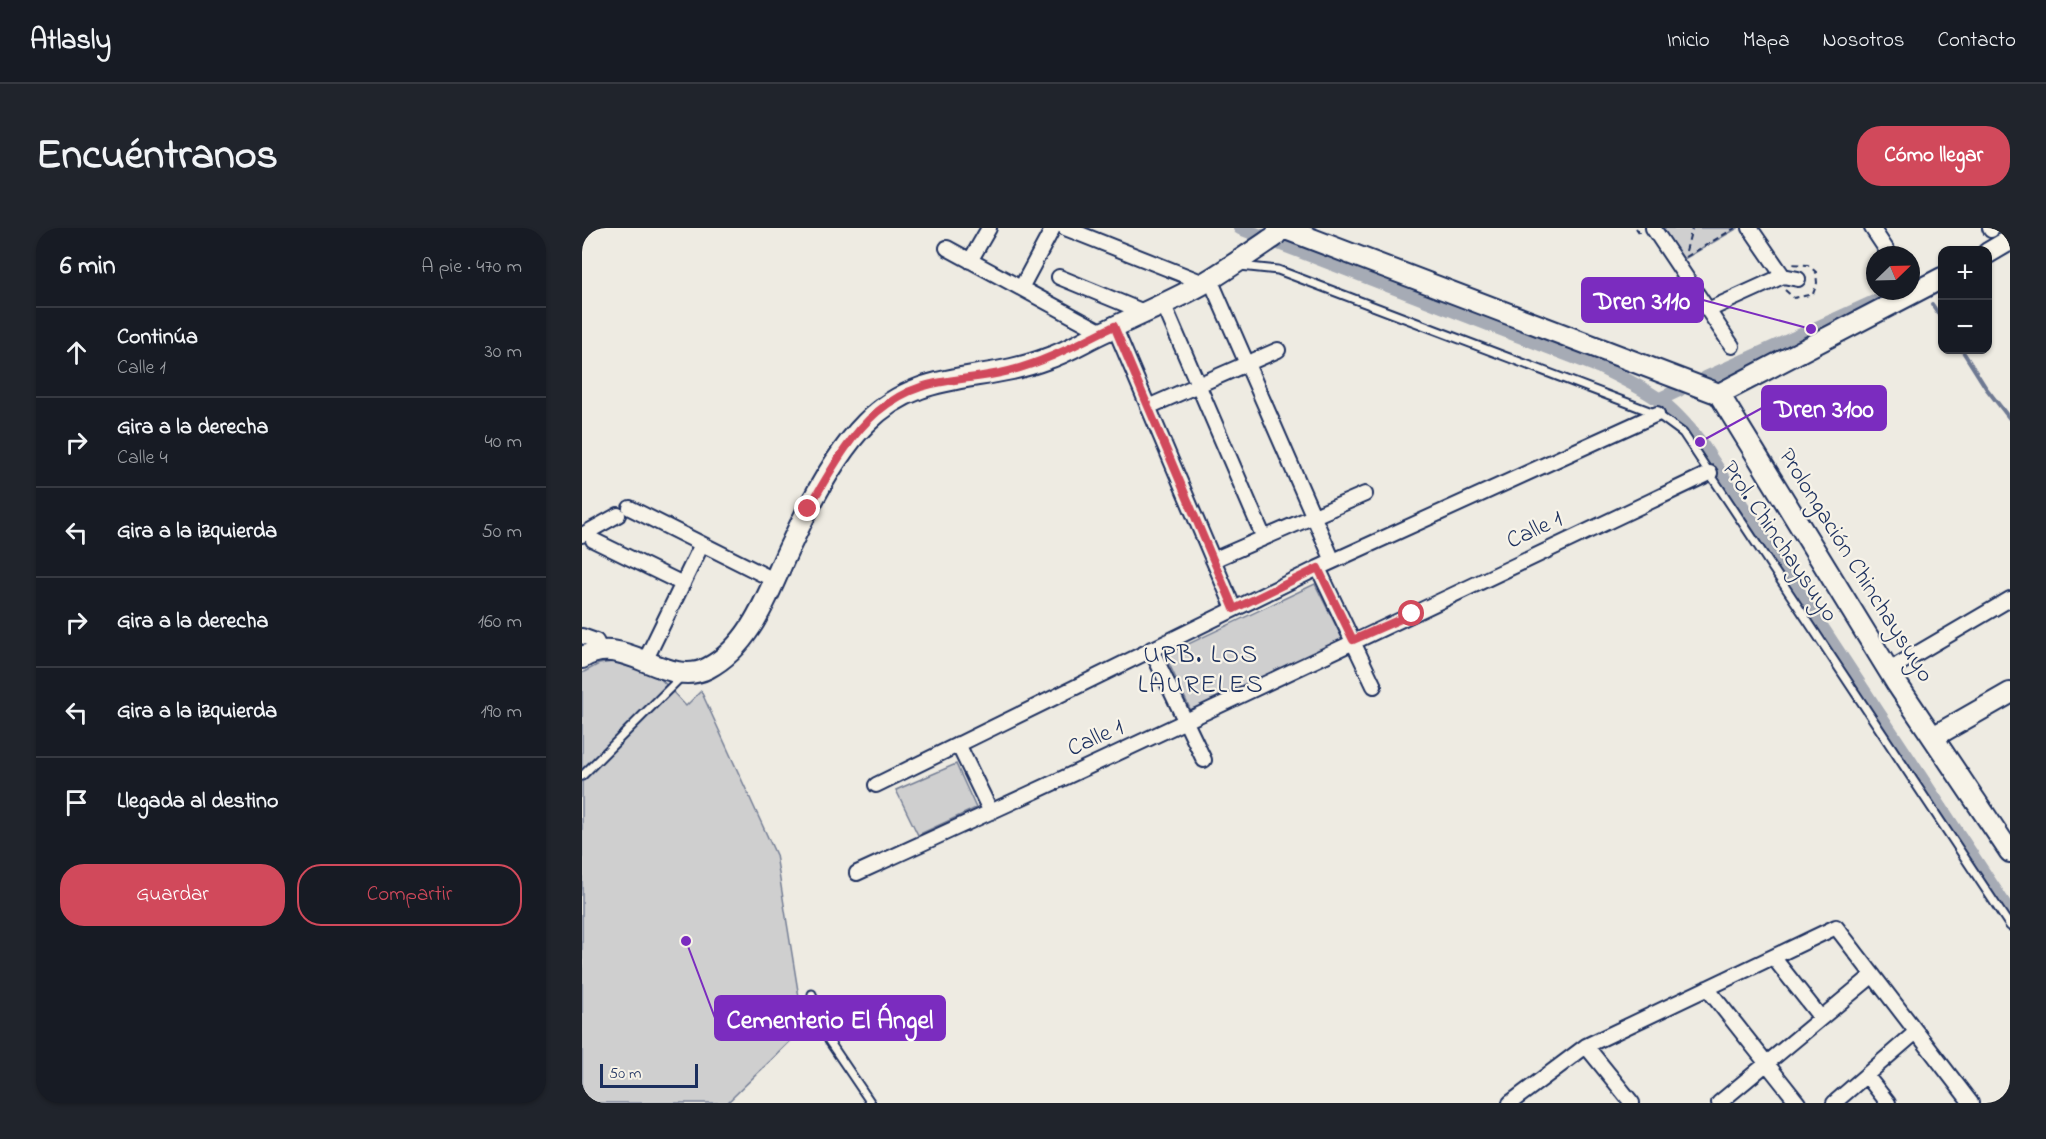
<!DOCTYPE html>
<html lang="es">
<head>
<meta charset="utf-8">
<style>
	:root { --surface:#171b24; --page:#20242c; --text:#f1f3f6; --muted:#9ea1a6; --line:#363941; --accent:#d1495b }
	body { margin:0; font-family:"Indie Flower",sans-serif; background:var(--page); color:var(--text) }
	.controls { position:absolute; right:18px; top:18px; display:grid; overflow:hidden; border-radius:12px; box-shadow:0 2px 4px #0004 }
	.controls button { width:54px; height:54px; display:grid; place-items:center; padding:0; border:0; border-bottom:2px solid var(--line); background:var(--surface); color:var(--text); font:30px sans-serif }
	.compass { position:absolute; left:1284px; top:18px; width:54px; height:54px; border-radius:50%; background:var(--surface); box-shadow:0 2px 4px #0004; rotate:67deg }
	.scale { position:absolute; left:18px; bottom:15px; width:98px; box-sizing:border-box; padding-left:6px; border:3px solid #1b2f5e; border-top:0; font-size:16px; line-height:21px; white-space:nowrap; color:#1b2f5e; -webkit-text-stroke:4px #f7f3e8; paint-order:stroke }
	.stop { position:absolute; width:18px; height:18px; margin:-14px; border:4px solid #d1495b; border-radius:50%; background:#fff }
	.stop.end { background:#d1495b; border-color:#fff; box-shadow:0 2px 6px #0008 }
	.list { margin:0; padding:0; list-style:none }
	h2 { display:flex; justify-content:space-between; align-items:center; height:78px; margin:0; padding:0 24px; font-size:26px }
	h2 small { font-size:20px; font-weight:400; color:var(--muted) }
	.list li { display:grid; grid-template-columns:39px 1fr auto; gap:18px; align-items:center; box-sizing:border-box; height:90px; padding:0 24px; border-top:2px solid var(--line) }
	.list b { display:block; font-size:22px; white-space:nowrap }
	.list p { margin:0; font-size:20px; white-space:nowrap; color:var(--muted) }
	.list em { font-size:20px; font-style:normal; color:var(--muted) }
	.actions { display:flex; gap:12px; padding:18px 24px }
	.actions a { flex:1; padding:14px 0; border:2px solid var(--accent); border-radius:24px; text-align:center; font-size:21px; color:var(--accent) }
	.actions .main { background:var(--accent); color:#fff }
	.icon { flex:none; width:33px; height:33px; fill:none; stroke:currentColor; stroke-width:2; stroke-linecap:round; stroke-linejoin:round }
	.map { position:relative; flex:none; width:1428px; height:875px; overflow:hidden; border-radius:24px }
	header { display:flex; align-items:center; gap:36px; box-sizing:border-box; height:84px; padding:0 30px; background:var(--surface); border-bottom:2px solid var(--line) }
	header strong { font-size:28px }
	nav { display:flex; gap:33px; margin-inline-start:auto; font-size:21px }
	.intro { display:flex; align-items:center; justify-content:space-between; box-sizing:border-box; height:144px; padding:0 36px }
	h1 { margin:0; font-size:42px }
	.button { padding:15px 27px; border-radius:24px; background:var(--accent); color:#fff; font-size:21px; font-weight:700 }
	main { display:flex; gap:36px; padding:0 36px }
	aside { flex:1; background:var(--surface); border-radius:24px; box-shadow:0 2px 4px #0004 }
	.map>svg:first-child { display:block }
</style>
</head>
<body>
<header>
<strong>Atlasly</strong>
<nav><a>Inicio</a><a>Mapa</a><a>Nosotros</a><a>Contacto</a></nav>
</header>
<div class="intro"><h1>Encuéntranos</h1><a class="button">Cómo llegar</a></div>
<main>
<aside>
<h2>6 min<small>A pie · 470 m</small></h2>
<ul class="list">
<li><svg class="icon" aria-label="ahead" viewBox="0 0 24 24"><path d="M12 20V5M6 11l6-6 6 6"/></svg><div><b>Continúa</b><p>Calle 1</p></div><em>30 m</em></li>
<li><svg class="icon" aria-label="right" viewBox="0 0 24 24"><path d="M7 20v-9h11M14 6l5 5-5 5"/></svg><div><b>Gira a la derecha</b><p>Calle 4</p></div><em>40 m</em></li>
<li><svg class="icon" aria-label="left" viewBox="0 0 24 24"><path d="M17 20v-9H6M10 6l-5 5 5 5"/></svg><div><b>Gira a la izquierda</b></div><em>50 m</em></li>
<li><svg class="icon" aria-label="right" viewBox="0 0 24 24"><path d="M7 20v-9h11M14 6l5 5-5 5"/></svg><div><b>Gira a la derecha</b></div><em>160 m</em></li>
<li><svg class="icon" aria-label="left" viewBox="0 0 24 24"><path d="M17 20v-9H6M10 6l-5 5 5 5"/></svg><div><b>Gira a la izquierda</b></div><em>190 m</em></li>
<li><svg class="icon" aria-label="arrive" viewBox="0 0 24 24"><path d="M6 21V4h12l-3 4 3 4H6"/></svg><div><b>Llegada al destino</b></div></li>
</ul>
<div class="actions"><a class="main">Guardar</a><a>Compartir</a></div>
</aside>
<div class="map">
<svg width="1428" height="875" viewBox="0 0 1428 875">
	<rect width="100%" height="100%" fill="#eeebe2"/>
	<filter id="ink" filterUnits="userSpaceOnUse"><feTurbulence type="fractalNoise" baseFrequency=".0167" numOctaves="2"/><feDisplacementMap in="SourceGraphic" scale="12" xChannelSelector="R" yChannelSelector="G"/><feConvolveMatrix kernelMatrix="1 2 1 2 8 2 1 2 1" color-interpolation-filters="sRGB"/></filter>
	<g filter="url(#ink)">
		<!-- green -->
		<path fill="#cfcfcf" stroke="#757f96" stroke-width="1.5" d="M1074 0H1156L1097 34Z
			M733 356 761 412 609 483 583 427Z
			M31 434 75 447 104 478 119 463 194 627 222 800 145 875H0V445L17 436Z
			M374 536 394 580 336 607 314 562Z"/>
		<g fill="none" stroke-linecap="round" stroke-linejoin="round">
			<!-- stream -->
			<path stroke="#6e7992" stroke-width="4" d="M1350 76 1360 91
				M1380 122 1404 160 1428 191"/>
			<!-- canal -->
			<path stroke="#a6abb5" stroke-width="14" d="M658 0 1018 139C1067 163 1084 171 1118 214L1428 685
				M1124 150 1310 66
				M1078 171 1097 162"/>
			<defs>
				<path id="lane" d="M658 38 696 42 1075 186 1101 205 1428 698
					M0 548 99 449
					M230 766 247 813 289 875"/>
				<path id="street" d="M483 0 622 55
					M1071 0 1150 118
					M1168 0 1201 48 1216 51
					M1290 0 1308 27
					M1408 0 1409 2
					M365 20 520 104
					M388 33 407 0
					M477 49 562 84
					M628 51 751 333
					M439 60 471 0
					M581 75 682 310
					M1126 82 1201 48
					M532 98 652 381
					M566 179 696 122
					M48 280 192 352
					M0 307 36 287
					M11 312 101 356
					M631 332 783 266
					M736 340 792 458
					M0 408 14 413 19 423
					M569 421 622 532
					M63 433 120 316
					M1317 436 1428 371
					M376 516 409 584
					M294 557 736 340 1075 186
					M275 645C561 515 844 380 1128 245
					M1191 729 1239 790
					M1125 760 1216 875
					M1004 818 1050 875
					M1284 847 1306 875
					M928 875 1004 818 1254 699 1389 875
					M1137 875 1291 747
					M1252 875 1334 804"/>
				<path id="secondary" d="M701 0 1137 166 1315 456 1428 624
					M1406 25 1428 12
					M1137 166 1360 50
					M0 430C42 403 84 462 126 440 173 415 188 358 210 314 228 275 254 225 284 195 338 140 398 156 464 131 486 124 505 111 526 102 558 86 593 72 624 54 647 40 670 24 692 9L699 0
					M1351 509 1428 465"/>
			</defs>
			<!-- lane casing -->
			<use href="#lane" stroke="#1b2f5e" stroke-width="11"/>
			<!-- street casing -->
			<use href="#street" stroke="#1b2f5e" stroke-width="18"/>
			<!-- secondary casing -->
			<use href="#secondary" stroke="#1b2f5e" stroke-width="24"/>
			<!-- path -->
			<path stroke="#1b2f5e" stroke-width="2" stroke-dasharray="6 4.5" stroke-linecap="butt" d="M1054 0 1059 7
				M1104 23 1110 0
				M1104 29 1153 0
				M1329 38 1333 43
				M1203 62 1212 70 1231 66 1235 55 1234 44 1226 37 1209 36"/>
			<!-- lane -->
			<use href="#lane" stroke="#f7f3e8" stroke-width="7"/>
			<!-- street -->
			<use href="#street" stroke="#f7f3e8" stroke-width="14"/>
			<!-- secondary -->
			<use href="#secondary" stroke="#f7f3e8" stroke-width="20"/>
		</g>
	</g>
	<g fill="none" stroke-linecap="round" stroke-linejoin="round" filter="url(#ink)">
		<!-- route -->
		<path stroke="#d1495b" stroke-width="8" d="M226 281C246 248 265 210 295 184 340 146 375 156 427 143 466 133 497 115 532 98L652 381 736 340 771 412 830 386"/>
	</g>
	<g text-anchor="middle" dominant-baseline="central" stroke-width="4.5" stroke-linejoin="round" paint-order="stroke">
		<!-- street labels -->
		<g font-size="24" fill="#1b2f5e" stroke="#f7f3e8">
			<text transform="translate(953 303) rotate(-25)">Calle 1</text>
			<text transform="translate(1197 314) rotate(56)">Prol. Chinchaysuyo</text>
			<text transform="translate(1273 338) rotate(58)">Prolongación Chinchaysuyo</text>
			<text transform="translate(514 511) rotate(-24)">Calle 1</text>
		</g>
		<!-- neighbourhood labels -->
		<g font-size="26" letter-spacing="1.5" fill="#1b2f5e" stroke="#f7f3e8">
			<text x="619" y="428">URB. LOS<tspan x="619" dy="30">LAURELES</tspan></text>
		</g>
	</g>
	<!-- callouts -->
	<path fill="none" stroke="#7b2cbf" stroke-width="2" d="M1229 101L1121 72M1118 214L1180 180M104 713L133 790"/>
	<g fill="#7b2cbf" stroke="#f7f3e8" stroke-width="2">
		<circle cx="1229" cy="101" r="6"/>
		<circle cx="1118" cy="214" r="6"/>
		<circle cx="104" cy="713" r="6"/>
	</g>
	<g fill="#7b2cbf" stroke="#7b2cbf" stroke-width="2">
		<rect x="1000" y="50" width="121" height="44" rx="6"/>
		<rect x="1180" y="158" width="124" height="44" rx="6"/>
		<rect x="133" y="768" width="230" height="44" rx="6"/>
	</g>
	<g font-size="26" text-anchor="middle" font-weight="bold" fill="#fff">
		<text x="1060" y="81">Dren 3110</text>
		<text x="1242" y="189">Dren 3100</text>
		<text x="248" y="800">Cementerio El Ángel</text>
	</g>
</svg>
<div class="controls">
<button>+</button>
<button>−</button>
</div>
<svg class="compass" viewBox="-18 -18 36 36"><path d="M0-13l5 13h-10z" fill="#e53935"/><path d="M0 13l5-13h-10z" fill="#9ea1a6"/></svg>
<div class="scale">50 m</div>
<div class="stop" style="left:830px;top:386px"></div>
<div class="stop end" style="left:226px;top:281px"></div>
</div>
</main>
</body>
</html>
